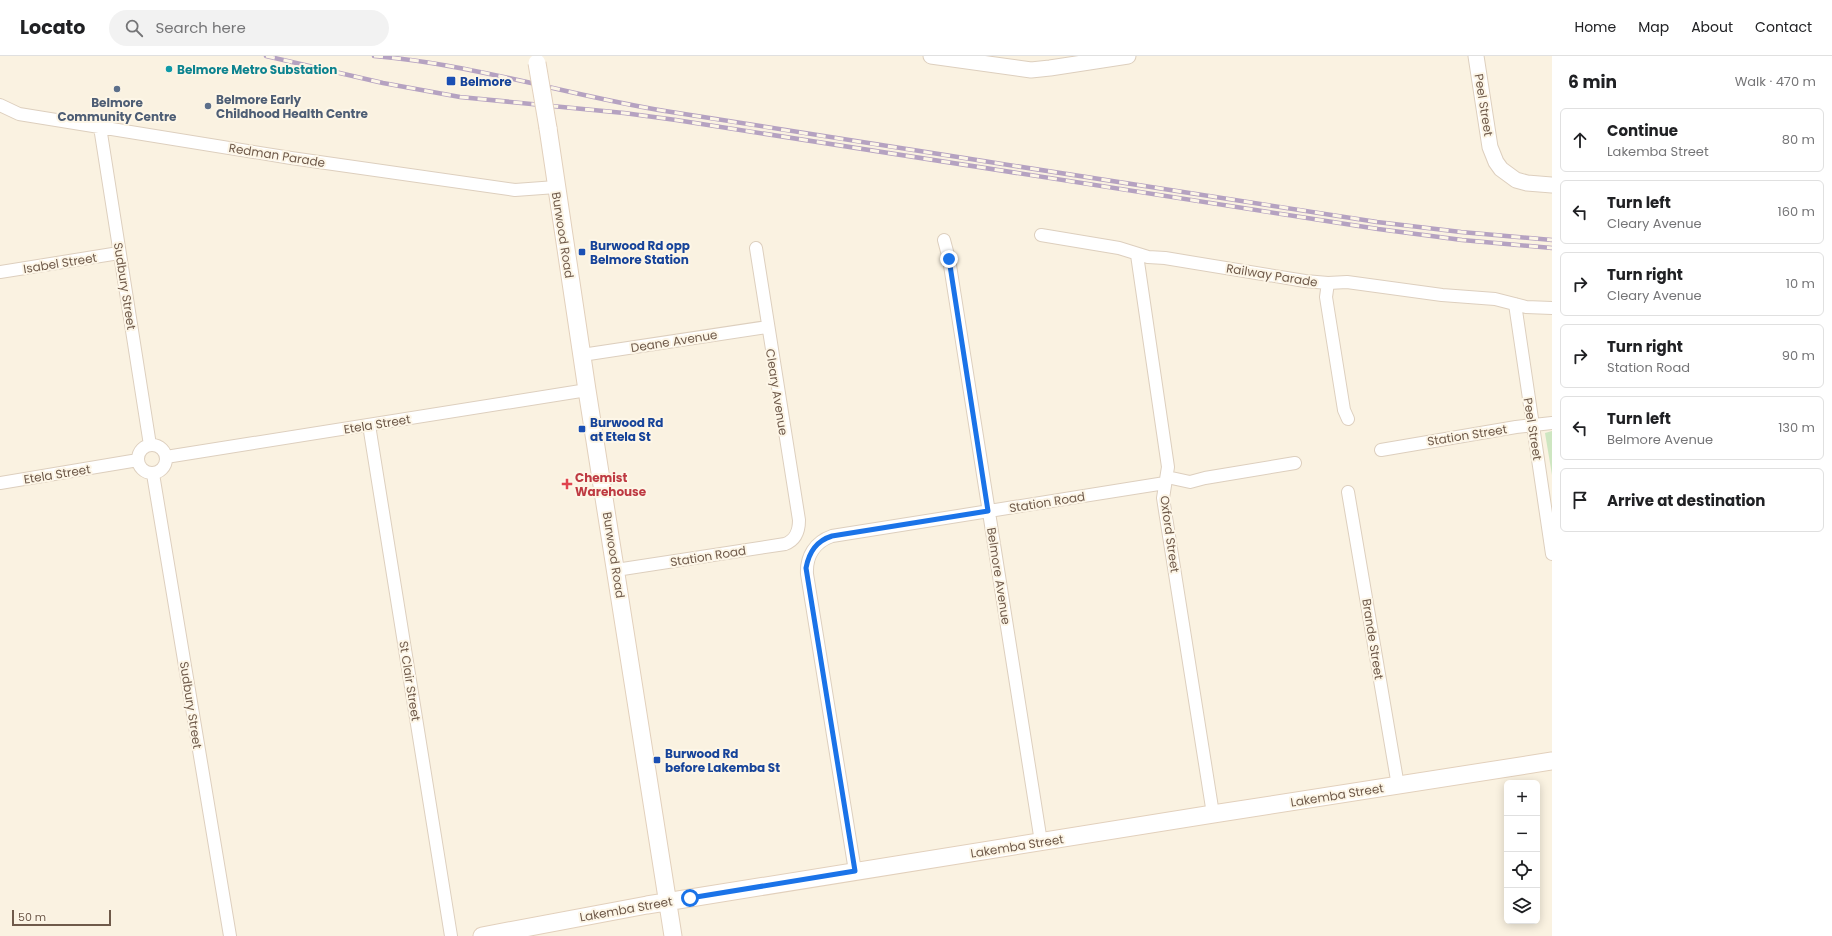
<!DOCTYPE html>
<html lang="en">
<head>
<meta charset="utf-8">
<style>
	:root { --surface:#fff; --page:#f2f2f2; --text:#202124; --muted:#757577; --line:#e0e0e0 }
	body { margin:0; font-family:Poppins,sans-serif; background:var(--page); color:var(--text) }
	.controls { position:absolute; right:12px; bottom:12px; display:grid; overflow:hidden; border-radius:6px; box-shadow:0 2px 10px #0003 }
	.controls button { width:36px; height:36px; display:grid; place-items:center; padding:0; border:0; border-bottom:1px solid var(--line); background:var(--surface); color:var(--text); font:20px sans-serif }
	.scale { position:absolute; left:12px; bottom:10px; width:99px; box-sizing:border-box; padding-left:4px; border:2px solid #6f5a4a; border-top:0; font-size:11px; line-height:14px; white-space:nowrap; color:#6f5a4a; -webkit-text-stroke:3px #fdf6e7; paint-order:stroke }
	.stop { position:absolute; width:12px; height:12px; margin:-9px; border:3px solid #1a73e8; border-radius:50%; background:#fff }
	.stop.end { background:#1a73e8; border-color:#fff; box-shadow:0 1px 4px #0008 }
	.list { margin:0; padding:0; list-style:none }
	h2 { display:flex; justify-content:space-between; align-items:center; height:52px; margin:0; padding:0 16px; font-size:17px }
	h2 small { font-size:13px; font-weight:400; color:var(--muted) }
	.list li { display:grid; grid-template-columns:26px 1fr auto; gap:12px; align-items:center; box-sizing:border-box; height:64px; margin:0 8px 8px; padding:0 8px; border:1px solid var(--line); border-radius:6px }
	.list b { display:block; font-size:15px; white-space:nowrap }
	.list p { margin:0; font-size:13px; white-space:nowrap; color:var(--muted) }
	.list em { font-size:13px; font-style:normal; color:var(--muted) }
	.icon { flex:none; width:22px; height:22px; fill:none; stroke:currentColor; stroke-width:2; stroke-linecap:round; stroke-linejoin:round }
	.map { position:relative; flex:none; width:1552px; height:880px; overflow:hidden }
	header { display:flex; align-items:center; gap:24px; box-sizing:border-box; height:56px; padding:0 20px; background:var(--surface); border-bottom:1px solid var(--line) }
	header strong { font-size:19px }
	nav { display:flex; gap:22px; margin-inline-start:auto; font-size:14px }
	.search { width:280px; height:36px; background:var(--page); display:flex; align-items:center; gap:10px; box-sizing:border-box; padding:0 14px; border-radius:22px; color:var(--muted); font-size:15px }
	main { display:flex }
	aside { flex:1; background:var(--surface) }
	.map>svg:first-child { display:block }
</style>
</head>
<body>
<header>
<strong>Locato</strong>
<div class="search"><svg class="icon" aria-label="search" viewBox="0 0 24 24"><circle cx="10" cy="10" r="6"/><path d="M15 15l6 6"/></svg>Search here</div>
<nav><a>Home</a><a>Map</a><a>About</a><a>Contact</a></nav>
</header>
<main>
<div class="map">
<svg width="1552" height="880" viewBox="0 0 1552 880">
	<rect width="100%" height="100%" fill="#faf2e1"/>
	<!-- green -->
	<path fill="#cee6c1" d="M1552 375V419L1545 377Z"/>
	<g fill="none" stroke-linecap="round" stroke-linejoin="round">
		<defs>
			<path id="minor" d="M0 49 19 58 291 102 515 134 556 131
				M100 71 150 389
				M1041 179 1119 192 1148 201 1165 202 1305 225 1328 227 1347 226 1442 239 1495 243 1526 251 1552 252
				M944 184 949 203 1041 786
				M1137 199 1168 411 1163 442 1213 758
				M0 216 119 197
				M1328 227 1326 241 1344 354 1348 363
				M1515 248 1552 498
				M582 299 767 271
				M369 369 451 880
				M138 403a14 14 0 1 1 28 0a14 14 0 1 1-28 0Z
				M1381 394 1516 371 1552 367
				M166 401 587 334
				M153 418 230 880
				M1167 421 1190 426 1205 422 1295 407
				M0 427 138 404
				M1348 436 1398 730
				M616 514 785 488C796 484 799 475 799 464L756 192
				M855 815 807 518C806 500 815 486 832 480L1165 427"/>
			<path id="tertiary" d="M931 0 1031 14 1050 12 1128 0
				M1476 0 1490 91 1496 106 1501 113 1516 124 1527 127 1552 129"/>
			<path id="secondary" d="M548 72 587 334 673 880
				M482 880 647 849 1213 758 1552 705"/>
		</defs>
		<!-- minor casing -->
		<use href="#minor" stroke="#ddcfbe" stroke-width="14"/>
		<!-- tertiary casing -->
		<use href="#tertiary" stroke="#ddcfbe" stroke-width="17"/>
		<!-- secondary casing -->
		<use href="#secondary" stroke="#e2d0bc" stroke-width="19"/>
		<!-- minor -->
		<use href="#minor" stroke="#fff" stroke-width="12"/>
		<!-- tertiary -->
		<use href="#tertiary" stroke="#fff" stroke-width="15"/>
		<!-- secondary -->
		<use href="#secondary" stroke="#fff" stroke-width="17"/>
		<defs>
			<path id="rail" d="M266 0 383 27 460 41 624 57 676 64 1378 173 1462 184 1552 192
				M374 0C473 8 567 39 665 55 902 93 1140 129 1377 166L1461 176 1552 184"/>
		</defs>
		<!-- rail casing -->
		<use href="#rail" stroke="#b5a2c1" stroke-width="4.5"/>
		<!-- rail -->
		<use href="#rail" stroke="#fdf6e7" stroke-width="3" stroke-dasharray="9" stroke-linecap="butt"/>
		<defs>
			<path id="secondary-bridge" d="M537 7 548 72"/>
		</defs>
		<!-- secondary-bridge casing -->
		<use href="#secondary-bridge" stroke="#e2d0bc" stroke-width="19" stroke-linecap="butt"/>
		<!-- secondary-bridge -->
		<use href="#secondary-bridge" stroke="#fff" stroke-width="17"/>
	</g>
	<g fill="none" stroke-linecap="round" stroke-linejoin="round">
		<!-- route -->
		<path stroke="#1a73e8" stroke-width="5" d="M690 842 855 815 806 512C809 496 816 485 832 480L988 455 949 203"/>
	</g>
	<!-- markers -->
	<circle fill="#0f9aa8" stroke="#fdf6e7" stroke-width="1.5" cx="169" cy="13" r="4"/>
	<g fill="#1a4fb4" stroke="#fdf6e7" stroke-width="1.5">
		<rect x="446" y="20" width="10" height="10" rx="2"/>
		<rect x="578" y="192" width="8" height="8" rx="2"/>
		<rect x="578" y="369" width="8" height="8" rx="2"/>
		<rect x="653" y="700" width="8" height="8" rx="2"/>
	</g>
	<g fill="#5c6f8a" stroke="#fdf6e7" stroke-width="1.5">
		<circle cx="117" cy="33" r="4"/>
		<circle cx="208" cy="50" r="4"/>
	</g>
	<path fill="#e0444e" stroke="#fdf6e7" stroke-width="1.5" d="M565 422h4v4h4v4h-4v4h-4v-4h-4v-4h4z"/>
	<g text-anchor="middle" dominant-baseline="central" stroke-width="4" stroke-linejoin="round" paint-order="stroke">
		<!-- culture labels -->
		<g font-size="12" font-weight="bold" fill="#0d838f" stroke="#fdf6e7" text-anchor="start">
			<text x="177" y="13">Belmore Metro Substation</text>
		</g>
		<!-- transit labels -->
		<g font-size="12" font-weight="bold" fill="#164399" stroke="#fdf6e7" text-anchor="start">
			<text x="460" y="25">Belmore</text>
			<text x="590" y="189">Burwood Rd opp<tspan x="590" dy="14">Belmore Station</tspan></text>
			<text x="590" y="366">Burwood Rd<tspan x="590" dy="14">at Etela St</tspan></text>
			<text x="665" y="697">Burwood Rd<tspan x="665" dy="14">before Lakemba St</tspan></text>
		</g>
		<!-- service labels -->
		<g font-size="12" font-weight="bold" fill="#4e5e75" stroke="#fdf6e7" text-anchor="start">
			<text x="216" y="43">Belmore Early<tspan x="216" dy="14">Childhood Health Centre</tspan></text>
			<text x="117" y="46" text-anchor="middle">Belmore<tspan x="117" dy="14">Community Centre</tspan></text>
		</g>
		<!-- street labels -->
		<g font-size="12" fill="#6f5a4a" stroke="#fdf6e7">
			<text transform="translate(1484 49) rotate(81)">Peel Street</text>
			<text transform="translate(277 99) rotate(9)">Redman Parade</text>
			<text transform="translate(563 179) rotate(81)">Burwood Road</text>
			<text transform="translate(60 207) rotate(-9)">Isabel Street</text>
			<text transform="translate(1272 219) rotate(9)">Railway Parade</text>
			<text transform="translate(125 230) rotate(81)">Sudbury Street</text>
			<text transform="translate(674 285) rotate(-9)">Deane Avenue</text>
			<text transform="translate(777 336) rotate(81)">Cleary Avenue</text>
			<text transform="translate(377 368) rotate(-9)">Etela Street</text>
			<text transform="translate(1533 373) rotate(81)">Peel Street</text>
			<text transform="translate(1467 379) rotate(-9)">Station Street</text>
			<text transform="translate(57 418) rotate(-9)">Etela Street</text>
			<text transform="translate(1047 446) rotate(-9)">Station Road</text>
			<text transform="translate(1170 478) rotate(82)">Oxford Street</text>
			<text transform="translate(614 499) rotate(81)">Burwood Road</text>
			<text transform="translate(708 500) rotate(-9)">Station Road</text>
			<text transform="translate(999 520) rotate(81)">Belmore Avenue</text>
			<text transform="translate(1373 583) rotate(81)">Brande Street</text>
			<text transform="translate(410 625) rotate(81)">St Clair Street</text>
			<text transform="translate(191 649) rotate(81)">Sudbury Street</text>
			<text transform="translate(1337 739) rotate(-9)">Lakemba Street</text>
			<text transform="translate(1017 790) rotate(-9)">Lakemba Street</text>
			<text transform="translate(626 853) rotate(-10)">Lakemba Street</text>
		</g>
		<!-- health labels -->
		<g font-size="12" font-weight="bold" fill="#be3a42" stroke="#fdf6e7" text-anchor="start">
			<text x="575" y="421">Chemist<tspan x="575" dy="14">Warehouse</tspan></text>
		</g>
	</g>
</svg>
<div class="controls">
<button>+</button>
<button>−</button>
<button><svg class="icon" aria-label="locate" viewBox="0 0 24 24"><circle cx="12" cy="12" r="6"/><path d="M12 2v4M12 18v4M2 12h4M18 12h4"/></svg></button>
<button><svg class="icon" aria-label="layers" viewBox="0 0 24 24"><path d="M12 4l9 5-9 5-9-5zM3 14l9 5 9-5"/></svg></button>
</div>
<div class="scale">50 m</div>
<div class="stop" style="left:690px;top:842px"></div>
<div class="stop end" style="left:949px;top:203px"></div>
</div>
<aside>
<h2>6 min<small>Walk · 470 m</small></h2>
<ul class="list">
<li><svg class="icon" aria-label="ahead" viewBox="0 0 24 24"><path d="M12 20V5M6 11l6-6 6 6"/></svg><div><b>Continue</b><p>Lakemba Street</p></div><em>80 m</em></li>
<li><svg class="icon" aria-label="left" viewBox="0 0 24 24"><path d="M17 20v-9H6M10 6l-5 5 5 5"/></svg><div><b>Turn left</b><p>Cleary Avenue</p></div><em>160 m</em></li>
<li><svg class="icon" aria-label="right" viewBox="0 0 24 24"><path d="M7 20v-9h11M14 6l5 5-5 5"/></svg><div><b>Turn right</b><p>Cleary Avenue</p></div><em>10 m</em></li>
<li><svg class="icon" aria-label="right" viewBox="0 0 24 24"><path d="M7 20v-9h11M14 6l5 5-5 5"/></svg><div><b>Turn right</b><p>Station Road</p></div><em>90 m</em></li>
<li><svg class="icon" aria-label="left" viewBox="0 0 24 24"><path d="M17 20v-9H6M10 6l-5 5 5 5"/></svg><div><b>Turn left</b><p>Belmore Avenue</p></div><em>130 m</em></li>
<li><svg class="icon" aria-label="arrive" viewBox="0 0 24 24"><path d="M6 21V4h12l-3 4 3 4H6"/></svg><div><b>Arrive at destination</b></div></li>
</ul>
</aside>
</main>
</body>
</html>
